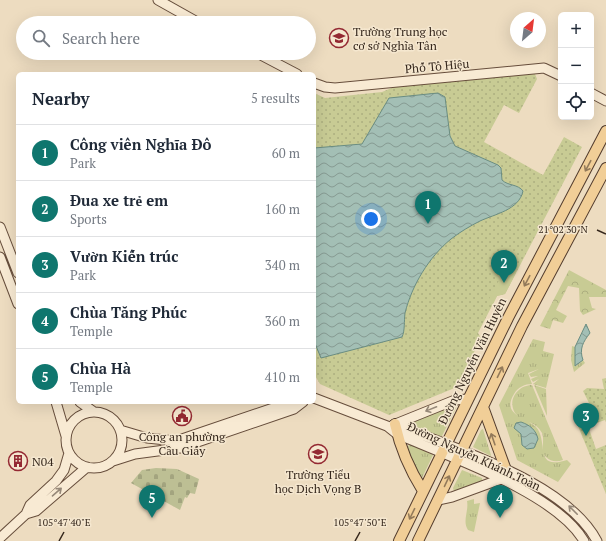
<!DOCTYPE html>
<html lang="en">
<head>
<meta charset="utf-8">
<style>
	:root { --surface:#fff; --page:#f2f2f3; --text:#1f2937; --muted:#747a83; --line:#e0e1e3; --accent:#0f766e }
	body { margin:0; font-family:"PT Serif",serif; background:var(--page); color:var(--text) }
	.controls { position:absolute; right:12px; top:12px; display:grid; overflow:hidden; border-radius:6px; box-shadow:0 4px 16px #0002 }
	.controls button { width:36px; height:36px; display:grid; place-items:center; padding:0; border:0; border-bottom:1px solid var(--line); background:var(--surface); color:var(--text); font:20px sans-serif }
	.compass { position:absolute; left:510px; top:12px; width:36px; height:36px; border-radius:50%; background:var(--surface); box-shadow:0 4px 16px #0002; rotate:28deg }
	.you { position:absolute; left:371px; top:219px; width:14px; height:14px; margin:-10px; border:3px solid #fff; border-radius:50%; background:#1a73e8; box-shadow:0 0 0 6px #1a73e833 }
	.badge { display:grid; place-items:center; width:26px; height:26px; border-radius:50%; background:var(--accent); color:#fff; font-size:13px; font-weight:700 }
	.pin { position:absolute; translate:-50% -33px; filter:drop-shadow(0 1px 2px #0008) }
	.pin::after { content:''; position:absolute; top:21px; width:14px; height:12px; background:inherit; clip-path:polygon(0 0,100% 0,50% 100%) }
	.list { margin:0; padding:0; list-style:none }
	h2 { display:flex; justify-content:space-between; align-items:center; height:52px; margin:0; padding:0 16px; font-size:17px }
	h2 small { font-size:13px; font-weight:400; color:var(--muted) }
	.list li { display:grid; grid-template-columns:26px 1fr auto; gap:12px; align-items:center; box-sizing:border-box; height:56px; padding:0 16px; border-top:1px solid var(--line) }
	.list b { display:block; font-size:15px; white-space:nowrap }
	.list p { margin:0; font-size:13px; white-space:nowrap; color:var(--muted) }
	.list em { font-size:13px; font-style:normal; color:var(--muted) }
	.icon { flex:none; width:22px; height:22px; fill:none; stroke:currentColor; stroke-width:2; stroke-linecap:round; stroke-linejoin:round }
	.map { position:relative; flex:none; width:606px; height:541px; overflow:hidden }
	.search { position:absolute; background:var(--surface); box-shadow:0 4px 16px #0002; left:16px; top:16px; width:300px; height:44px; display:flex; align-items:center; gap:10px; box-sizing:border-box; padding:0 14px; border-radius:22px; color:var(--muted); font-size:15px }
	.panel { position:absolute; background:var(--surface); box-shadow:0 4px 16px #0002; left:16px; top:72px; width:300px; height:332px; border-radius:6px }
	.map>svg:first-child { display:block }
</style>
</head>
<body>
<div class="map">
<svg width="606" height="541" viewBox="0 0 606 541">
	<defs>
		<pattern id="grass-tufts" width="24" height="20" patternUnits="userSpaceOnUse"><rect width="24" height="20" fill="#c8cb94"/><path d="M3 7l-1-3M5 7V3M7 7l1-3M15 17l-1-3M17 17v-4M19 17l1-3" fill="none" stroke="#acae7f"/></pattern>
		<pattern id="forest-crowns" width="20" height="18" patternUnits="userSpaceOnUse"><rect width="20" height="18" fill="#c8cb94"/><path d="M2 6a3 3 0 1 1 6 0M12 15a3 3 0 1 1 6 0" fill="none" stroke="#acae7f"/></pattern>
		<pattern id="cemetery-stones" width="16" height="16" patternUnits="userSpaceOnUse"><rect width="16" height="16" fill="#bdbf94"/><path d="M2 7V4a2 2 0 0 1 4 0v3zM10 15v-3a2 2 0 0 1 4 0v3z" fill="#a3a47f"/></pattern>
		<pattern id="park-dots" width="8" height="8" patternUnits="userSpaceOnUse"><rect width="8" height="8" fill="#c8cb94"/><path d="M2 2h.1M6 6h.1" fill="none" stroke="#acae7f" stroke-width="1.8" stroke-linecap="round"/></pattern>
		<pattern id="water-waves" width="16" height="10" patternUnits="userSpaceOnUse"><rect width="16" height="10" fill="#a3bfb5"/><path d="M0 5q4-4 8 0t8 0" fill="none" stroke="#869b92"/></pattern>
	</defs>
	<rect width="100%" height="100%" fill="#eddcc0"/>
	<!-- grass -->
	<path fill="url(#grass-tufts)" d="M533 339 545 342 543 351 554 354 546 388 533 384 539 379 533 382 531 379 538 376 531 377 529 374 539 369 528 373 532 384C525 384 518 387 514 394 501 415 526 417 536 427 549 441 533 471 567 460L571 464 558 482 517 460 499 405Z
		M572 346 575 347 576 366 583 360 585 363 574 372 571 360Z
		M532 385 563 460C557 462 551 462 546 457 540 451 545 440 542 433 536 421 522 422 515 413 507 400 518 385 532 385Z
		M534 385 546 389 547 416Z
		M454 405 456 408 441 438 408 424Z
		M483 429 491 455V456L473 447 481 430Z
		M410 444 433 455 422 478 419 477 407 447Z
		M462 470 482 478V481L454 491 453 488Z
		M474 499V504L480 503 474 532 468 530C462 521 469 511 467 501Z"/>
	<!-- forest -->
	<path fill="url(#forest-crowns)" d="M569 270 606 290V297H589L592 308 596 309 583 315 580 311 579 288 568 286 556 310 567 316 563 323 553 320 550 329 540 326Z"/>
	<!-- cemetery -->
	<path fill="url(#cemetery-stones)" d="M156 468 177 469 199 479 195 494 190 493 187 498 185 497 180 510 131 483 142 470Z"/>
	<!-- park -->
	<path fill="url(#park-dots)" d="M535 74 537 79 519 113 504 105 484 142 543 175 564 137 582 147 505 294 497 296 478 333 481 338 457 387 389 415 320 384 314 374V93L325 98 382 92 401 84Z
		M606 378V422L605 420 588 426 596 449 606 445V494L573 414 579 408 586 422 596 417 583 391 587 388 604 389 602 379Z"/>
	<!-- pitch -->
	<path fill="#c8cb94" d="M506 267 516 273 505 294 497 296 493 304 488 301Z"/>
	<!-- water -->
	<path fill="url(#water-waves)" stroke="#6a8d82" d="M438 93 445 97 450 136 455 146 498 165 501 168 502 180C508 186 518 184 523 191 519 210 495 214 480 221 470 226 460 232 451 239 429 257 412 285 405 313 404 321 405 331 402 337L321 358 314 341V148L362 144 389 98Z
		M586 324 590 333C583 342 579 349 583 360L575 366V347Z
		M521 422C530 425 536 430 538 439L534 448 527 449 522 445 521 434 514 428 516 423Z"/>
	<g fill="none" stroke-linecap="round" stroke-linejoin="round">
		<defs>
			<path id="secondary" d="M158 0 199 23
				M257 53 297 74
				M314 83 325 87 335 88 544 68 561 76
				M591 93 606 101
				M0 227 18 273
				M0 257 18 304
				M314 398 387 426 397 434C449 457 555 492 584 541
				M56 402 66 436
				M80 402 94 412
				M66 440a28 28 0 1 1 56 0a28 28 0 1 1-56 0Z
				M395 424C456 450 565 481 597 541
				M393 425 455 400 468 399
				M120 430 147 438 176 441 291 402
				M113 461 135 454 180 448 294 409 303 402
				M438 500 452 497 501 479 502 476
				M26 514 36 511 87 467
				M0 538 26 514 30 505 56 481 64 470 69 453"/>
			<path id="primary" d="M483 407 506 470
				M395 424C400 447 411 472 423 491
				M399 541 508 318 606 131
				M418 541 522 326 606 168"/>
		</defs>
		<!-- secondary casing -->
		<use href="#secondary" stroke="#674e3c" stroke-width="11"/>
		<!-- primary casing -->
		<use href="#primary" stroke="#533c2d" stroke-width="12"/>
		<!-- secondary -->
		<use href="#secondary" stroke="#f8ead3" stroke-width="9"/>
		<!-- primary -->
		<use href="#primary" stroke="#f1ce97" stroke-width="10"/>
	</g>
	<!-- one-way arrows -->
	<defs><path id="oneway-shaft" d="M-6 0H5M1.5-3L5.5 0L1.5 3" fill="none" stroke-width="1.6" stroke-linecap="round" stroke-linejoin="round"/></defs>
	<g stroke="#937a5a">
		<use href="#oneway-shaft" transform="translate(588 166) rotate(118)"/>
		<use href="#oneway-shaft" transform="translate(527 281) rotate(118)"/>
		<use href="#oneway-shaft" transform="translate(500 372) rotate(-64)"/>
		<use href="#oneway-shaft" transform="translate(493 439) rotate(-109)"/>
		<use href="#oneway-shaft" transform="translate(447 481) rotate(-65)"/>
		<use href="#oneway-shaft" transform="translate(412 514) rotate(116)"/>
	</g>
	<g stroke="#968878">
		<use href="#oneway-shaft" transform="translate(431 409) rotate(158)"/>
		<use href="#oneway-shaft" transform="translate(57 492) rotate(-41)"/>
		<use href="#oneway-shaft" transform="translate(573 510) rotate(-135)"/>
	</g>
	<!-- ticks -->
	<path fill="none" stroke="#35271c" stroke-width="1.5" d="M597 230 606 234M59 541 64 532M355 541 360 532"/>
	<!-- icons -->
	<defs>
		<symbol id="school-ring" viewBox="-11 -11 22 22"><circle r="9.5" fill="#f5e7cf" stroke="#942932" stroke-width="1.5"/><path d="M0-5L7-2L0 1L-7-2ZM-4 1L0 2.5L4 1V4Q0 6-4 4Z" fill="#942932"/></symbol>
		<symbol id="civic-ring" viewBox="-11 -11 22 22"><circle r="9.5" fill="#f5e7cf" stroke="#942932" stroke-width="1.5"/><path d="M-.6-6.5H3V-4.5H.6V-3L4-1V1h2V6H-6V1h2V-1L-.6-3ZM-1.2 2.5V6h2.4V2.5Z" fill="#942932"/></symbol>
		<symbol id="building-ring" viewBox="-11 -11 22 22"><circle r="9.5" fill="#f5e7cf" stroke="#942932" stroke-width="1.5"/><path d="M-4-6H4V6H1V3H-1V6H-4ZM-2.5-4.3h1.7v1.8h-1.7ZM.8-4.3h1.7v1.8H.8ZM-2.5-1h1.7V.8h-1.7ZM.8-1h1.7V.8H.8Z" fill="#942932"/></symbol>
	</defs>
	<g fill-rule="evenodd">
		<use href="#school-ring" x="328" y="27" width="22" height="22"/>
		<use href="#civic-ring" x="171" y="405" width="22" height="22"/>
		<use href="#school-ring" x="307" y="443" width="22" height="22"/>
		<use href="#building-ring" x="7" y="450" width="22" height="22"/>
	</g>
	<g text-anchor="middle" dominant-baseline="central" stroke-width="3" stroke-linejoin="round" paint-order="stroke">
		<!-- poi labels -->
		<g font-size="12" fill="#35271c" stroke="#f5e7cf" text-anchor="start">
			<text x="353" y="31">Trường Trung học<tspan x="353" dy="14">cơ sở Nghĩa Tân</tspan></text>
			<text x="182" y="436" text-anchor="middle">Công an phường<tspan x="182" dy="14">Cầu Giấy</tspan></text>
			<text x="32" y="461">N04</text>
			<text x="318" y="474" text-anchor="middle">Trường Tiểu<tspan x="318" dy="14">học Dịch Vọng B</tspan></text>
		</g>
		<!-- street labels -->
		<g font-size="12" fill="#35271c" stroke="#f5e7cf">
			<text transform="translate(437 66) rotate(-5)">Phố Tô Hiệu</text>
			<text transform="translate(472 361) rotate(-64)">Đường Nguyễn Văn Huyên</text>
			<text transform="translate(474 456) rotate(25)">Đường Nguyễn Khánh Toàn</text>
		</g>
	</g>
	<g font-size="10" text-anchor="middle" fill="#35271c" stroke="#f5e7cf" stroke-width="3" stroke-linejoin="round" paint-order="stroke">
		<text x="563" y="233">21°02'30"N</text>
		<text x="64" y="526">105°47'40"E</text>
		<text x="360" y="526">105°47'50"E</text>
	</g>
</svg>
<div class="controls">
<button>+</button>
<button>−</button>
<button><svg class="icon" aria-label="locate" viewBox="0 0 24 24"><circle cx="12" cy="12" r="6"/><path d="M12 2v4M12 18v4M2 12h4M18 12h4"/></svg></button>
</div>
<svg class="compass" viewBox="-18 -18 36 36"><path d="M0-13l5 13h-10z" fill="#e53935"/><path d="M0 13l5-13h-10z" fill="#747a83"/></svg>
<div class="you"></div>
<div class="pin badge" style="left:428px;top:224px">1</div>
<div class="pin badge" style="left:504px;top:283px">2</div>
<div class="pin badge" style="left:586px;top:436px">3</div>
<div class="pin badge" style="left:500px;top:518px">4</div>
<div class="pin badge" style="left:152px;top:518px">5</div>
<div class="search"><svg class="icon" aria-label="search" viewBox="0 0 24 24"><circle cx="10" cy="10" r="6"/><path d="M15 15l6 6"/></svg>Search here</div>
<section class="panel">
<h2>Nearby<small>5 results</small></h2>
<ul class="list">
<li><span class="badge">1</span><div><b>Công viên Nghĩa Đô</b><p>Park</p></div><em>60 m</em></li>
<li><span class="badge">2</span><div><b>Đua xe trẻ em</b><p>Sports</p></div><em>160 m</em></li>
<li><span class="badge">3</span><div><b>Vườn Kiến trúc</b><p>Park</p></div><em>340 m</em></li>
<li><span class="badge">4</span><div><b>Chùa Tăng Phúc</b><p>Temple</p></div><em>360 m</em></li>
<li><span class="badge">5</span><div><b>Chùa Hà</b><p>Temple</p></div><em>410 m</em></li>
</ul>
</section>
</div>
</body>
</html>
